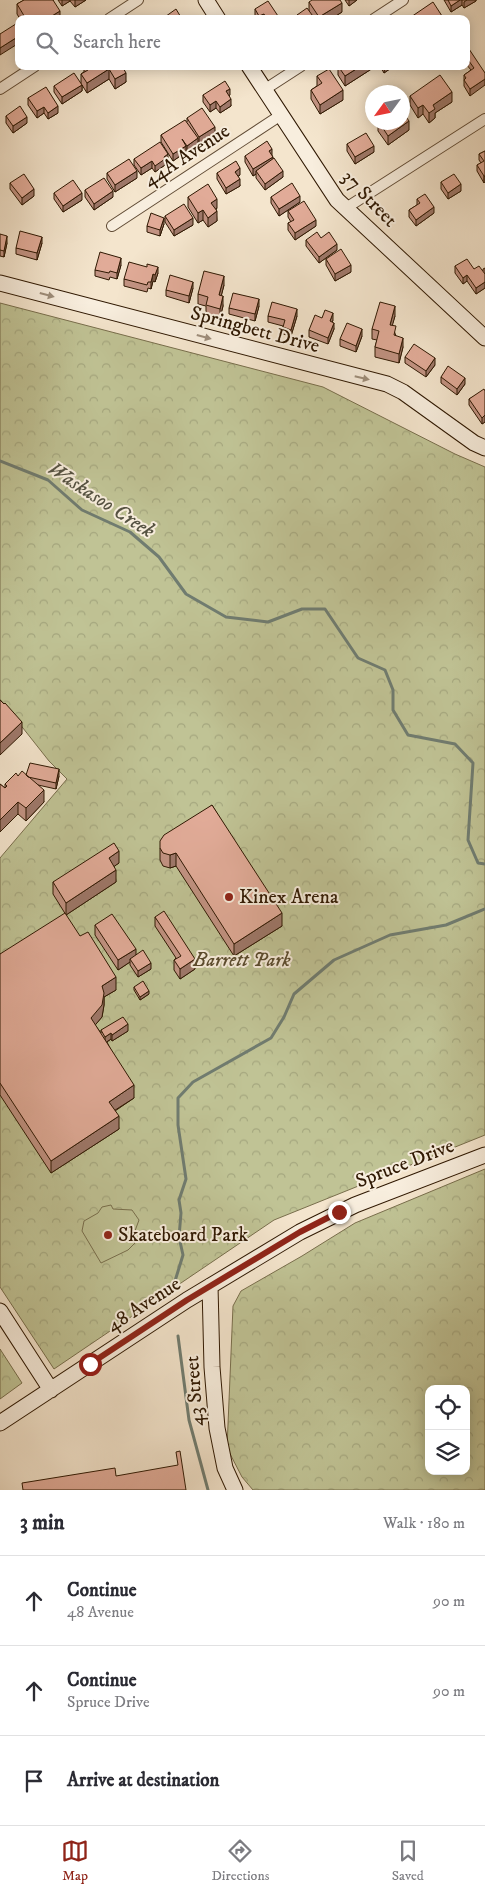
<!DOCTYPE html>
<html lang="en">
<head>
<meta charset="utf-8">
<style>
	:root { --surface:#fff; --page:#f7f7f7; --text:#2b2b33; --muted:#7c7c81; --line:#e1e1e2; --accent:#8f2418 }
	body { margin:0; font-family:"IM FELL DW Pica",serif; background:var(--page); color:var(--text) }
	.controls { position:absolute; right:15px; bottom:15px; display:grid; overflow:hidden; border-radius:10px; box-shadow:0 2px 12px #0003 }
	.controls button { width:45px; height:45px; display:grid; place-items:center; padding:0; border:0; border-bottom:1px solid var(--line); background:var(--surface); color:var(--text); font:25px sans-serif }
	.compass { position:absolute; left:365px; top:85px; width:45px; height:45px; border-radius:50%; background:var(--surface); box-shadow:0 2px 12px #0003; rotate:237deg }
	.stop { position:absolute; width:15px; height:15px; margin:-11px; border:4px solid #8f2418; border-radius:50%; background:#fff }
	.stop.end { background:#8f2418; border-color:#fff; box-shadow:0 1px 5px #0008 }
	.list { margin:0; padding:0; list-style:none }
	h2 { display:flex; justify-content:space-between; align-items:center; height:65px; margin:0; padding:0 20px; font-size:21px }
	h2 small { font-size:16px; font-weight:400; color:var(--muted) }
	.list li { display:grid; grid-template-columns:32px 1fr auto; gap:15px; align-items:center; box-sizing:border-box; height:90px; padding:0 20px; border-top:1px solid var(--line) }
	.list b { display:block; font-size:19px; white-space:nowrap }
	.list p { margin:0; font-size:16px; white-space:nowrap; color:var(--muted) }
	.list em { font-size:16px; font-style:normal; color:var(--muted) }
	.icon { flex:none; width:28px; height:28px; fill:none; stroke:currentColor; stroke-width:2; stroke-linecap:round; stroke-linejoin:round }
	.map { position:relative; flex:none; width:485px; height:1490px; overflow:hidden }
	.search { position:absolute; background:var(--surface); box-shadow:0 2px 12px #0003; left:15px; right:15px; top:15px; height:55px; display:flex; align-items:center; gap:12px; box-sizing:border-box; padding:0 18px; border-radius:10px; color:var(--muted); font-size:19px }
	.sheet { height:335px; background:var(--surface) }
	nav { display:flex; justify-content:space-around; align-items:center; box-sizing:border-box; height:70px; border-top:1px solid var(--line); background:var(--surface); font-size:14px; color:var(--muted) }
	nav a { display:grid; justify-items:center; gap:2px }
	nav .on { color:var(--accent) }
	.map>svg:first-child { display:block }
</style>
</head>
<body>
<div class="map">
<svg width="485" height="1490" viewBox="0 0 485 1490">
	<defs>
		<pattern id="park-crowns" width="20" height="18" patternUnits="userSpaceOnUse" patternTransform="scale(1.25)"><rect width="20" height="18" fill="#c0c395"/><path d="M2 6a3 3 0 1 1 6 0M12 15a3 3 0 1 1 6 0" fill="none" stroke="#a5a77f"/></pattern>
	</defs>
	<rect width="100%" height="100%" fill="#f4e5cd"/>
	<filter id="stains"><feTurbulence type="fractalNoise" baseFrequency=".004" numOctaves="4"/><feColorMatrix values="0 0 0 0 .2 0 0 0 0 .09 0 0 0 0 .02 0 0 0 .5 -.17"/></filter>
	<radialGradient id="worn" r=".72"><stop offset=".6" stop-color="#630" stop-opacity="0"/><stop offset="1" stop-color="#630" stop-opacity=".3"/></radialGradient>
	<!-- park -->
	<path fill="url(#park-crowns)" stroke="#786e4c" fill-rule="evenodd" d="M0 303 323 387 455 454 485 467V1135L274 1220 54 1369 0 1287V858L67 779 49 761 0 699Z
		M485 1169V1490H253L242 1477 227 1448 233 1306 241 1291 302 1256 355 1223ZM429 1389H466V1471H429Z
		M0 1349 22 1383 0 1399Z"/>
	<!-- garden -->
	<path fill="#c0c395" stroke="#786e4c" d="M111 1205 113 1209 132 1210 139 1220 132 1239 135 1243 128 1250 101 1263 82 1231 84 1221 98 1213 102 1207Z"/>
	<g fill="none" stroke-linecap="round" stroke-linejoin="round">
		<!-- stream -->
		<path stroke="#707c70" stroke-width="3" d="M0 461 48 480 82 510 130 532 159 557 186 594 226 617 268 622 302 609H325L358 658 385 670 393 690V710L408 735 455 744 473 763 468 840 478 863 485 864
			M175 1281 183 1255 179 1237 181 1213 179 1200 186 1179 178 1125V1098L193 1082 271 1038 284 1017 294 994 334 960 390 935 446 925 485 909
			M178 1336 189 1420 208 1490"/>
		<defs>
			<path id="street" d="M109 19 138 0
				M374 19 403 0
				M0 89 35 66
				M264 90 301 66
				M346 208 485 119
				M112 226 281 115"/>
			<path id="secondary" d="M206 0 218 19
				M249 66 337 200 485 338
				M0 283 387 384 403 392 474 443 485 448
				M210 1286 212 1367 217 1428 225 1468 235 1490
				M0 1311 51 1390
				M0 1423 187 1300 300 1232 355 1205 485 1155"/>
		</defs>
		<!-- street casing -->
		<use href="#street" stroke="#604b35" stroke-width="12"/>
		<!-- secondary casing -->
		<use href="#secondary" stroke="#2f1802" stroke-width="17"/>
		<!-- street -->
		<use href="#street" stroke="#f8eede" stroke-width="10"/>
		<!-- secondary -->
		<use href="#secondary" stroke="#f8eede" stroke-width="15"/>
	</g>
	<!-- wall -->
	<path fill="#c29383" stroke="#2f1802" d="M24 0H54L53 1 60 19H20L17 14V4Z
		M58 0H86L75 7 70 1 62 6Z
		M345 0H357L349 6Z
		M444 0H476V1L464 8 462 5 451 12Z
		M309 2 342 12 331 19H297V15L309 11Z
		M255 9 280 19H257L255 16Z
		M466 51 485 73 470 96 464 86V75L471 70 466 64Z
		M84 66H122L126 82 115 89 109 79 87 93 82 85V91L62 104 54 92V86L81 84V74L84 72Z
		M338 66H373V68L345 86 338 75Z
		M380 66H394L384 73Z
		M317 76 343 100 320 114 311 99V90L317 86Z
		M203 95H230L229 96 231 106 220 113 216 108 210 112 203 102Z
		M410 96 452 102 435 113V118L429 123 423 114 418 118 410 105Z
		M28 98 58 113 48 119 44 113 37 118 28 105Z
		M6 116 27 123 13 133 6 123Z
		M187 118 215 134 199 144 198 142V145L187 152 186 150V152L173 161 161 142V135L187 122Z
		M378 122H402L409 130 388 145 378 131Z
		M347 144 374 152 355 164 347 151Z
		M485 151 484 183 477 171V165L481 163 479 160V154Z
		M272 155 273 159 283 177 265 190 256 178V174L253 176 245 162V156Z
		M134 159 168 160 165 162V165L155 172 152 168 141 175 134 165Z
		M107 173 137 178 115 192 107 179Z
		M217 173 240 175 238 176 240 186 226 194 217 179Z
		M441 182 461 191 448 199 441 189Z
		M10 183 34 196 22 205 10 189Z
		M85 190 113 197 94 210 85 197Z
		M54 193 82 200 63 212 54 199Z
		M188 197 217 208 216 210 217 221 208 227 203 220 198 223 188 207Z
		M271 197 300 202 279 216 271 203Z
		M417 199 434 213 416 226 409 217V210L417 205Z
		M288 211 316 226 295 240 288 230V223L291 222 288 217Z
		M165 216 193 225 174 236 165 222Z
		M164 224 160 236 147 232V226Z
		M0 234 7 243 4 257 0 256Z
		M306 240 337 250 319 263 306 246Z
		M42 243 37 260 16 254V248Z
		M326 259 351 272 335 281 326 265Z
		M121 265 117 279 110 277 109 280 95 276V270Z
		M455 266 483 271V269L485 268V288L476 294 467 281 463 284 455 273Z
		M158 273 155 282 153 281 151 289 148 288 147 292 124 286V279Z
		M224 285 221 296 223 306 220 318 206 315V306L198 304V294Z
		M193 288 189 303 166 296V290Z
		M259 306 255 321 229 314V308Z
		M268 316H297L291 336 283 334V326L268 322Z
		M395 316 392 325 396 336 403 347 399 363 375 357V347L377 340 372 339V329Z
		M322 318 333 320 332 322 334 329 328 344 309 337V330Z
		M362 336 356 352 340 346V339Z
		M405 357 435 365 426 377 405 363Z
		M441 377 465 384 457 395 441 383Z
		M485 391V422L482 424 469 405V399Z
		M26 775 59 776 56 789 38 785 44 802 26 821 18 814 0 832V784L5 788V784L18 776Z
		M212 805 282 926 234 956 176 866 170 868 163 866 160 860V848Z
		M119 863 114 866 116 882 66 915 53 894V882Z
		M155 917 195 969 180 979 174 970V960L176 958 155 926Z
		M95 925 136 955 151 969 138 977 130 965V962L118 970 95 935Z
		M80 936 116 990 104 997V1005L102 1017 95 1025 101 1033V1030L128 1031 112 1041 111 1039 107 1042 134 1098 115 1111 119 1129 51 1173 0 1095V954Z
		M134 987 149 994 140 1000 134 990Z"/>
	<!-- shaded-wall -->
	<path fill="#9e786a" stroke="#2f1802" d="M62 0H70V1L62 6Z
		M75 0H86L75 7Z
		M349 0H357L349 6Z
		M460 0H462V5L451 12V6Z
		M467 0H476V1L464 8V2Z
		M342 3V12L331 19H319V17Z
		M60 11V19H47Z
		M264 14V19H259V16Z
		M19 36V43L0 55V48Z
		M361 66H373V68L345 86V76Z
		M385 66H394L384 73Z
		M109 69V79L87 93V83Z
		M126 73V82L115 89V79Z
		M485 79V85L470 96V89Z
		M82 85V91L62 104V97Z
		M230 89V95L226 98V91Z
		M343 90V100L320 114V105Z
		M452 92V102L435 113V118L429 123V113L433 105Z
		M231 99V106L220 113V107Z
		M216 101V108L210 112V105Z
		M423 105V114L418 118V108Z
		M58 106V113L48 119V113Z
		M44 107V113L37 118V111Z
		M27 117V123L13 133V126Z
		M409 121V130L388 145V136Z
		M215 127V134L199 144V137Z
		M198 138V145L187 152V146Z
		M186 146V152L173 161V154Z
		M374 146V152L355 164V157Z
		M272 149V155L269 157V151Z
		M168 154V160L165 162V165L155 172V166L164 157Z
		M273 157V163L256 171V174L253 176V169Z
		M152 161V168L141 175V168Z
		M240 168V175L235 178V172Z
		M137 171V178L115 192V185Z
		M283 171V177L265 190V184Z
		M484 176H485V182L484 183Z
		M240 179V186L226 194V188Z
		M461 184V191L448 199V193Z
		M34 189V196L22 205V198Z
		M113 191V197L94 210V204Z
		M82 193V200L63 212V206Z
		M300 196V202L279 216V209Z
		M217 199V208L211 212V203Z
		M434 207V213L416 226V220Z
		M203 210V220L198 223V213Z
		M217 211V221L208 227V218Z
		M164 218V224L160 236V230Z
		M193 218V225L174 236V230Z
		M316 220V226L295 240V233Z
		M7 236V243L4 257V251Z
		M42 237V243L37 260V253Z
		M337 244V250L319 263V257Z
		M121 258V265L117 279V273Z
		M351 265V272L335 281V274Z
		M158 267V273L155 282V275Z
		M153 274V281L151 289V282Z
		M467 275V281L463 284V278Z
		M224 276V285L219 305V295Z
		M193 282V288L189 303V296Z
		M485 282V288L476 294V288Z
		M223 296V306L220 318V309Z
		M259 299V306L255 321V314Z
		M395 306V316L390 334V325Z
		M297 309V316L291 336V330Z
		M333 313V320L330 328V321Z
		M334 323V329L328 344V338Z
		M362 329V336L356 352V346Z
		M403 338V347L399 363V354Z
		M435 358V365L426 377V371Z
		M465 378V384L457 395V389Z
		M485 415V422L482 424V418Z
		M22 722V734L0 755V743Z
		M59 769V776L56 789V783Z
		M44 790V802L26 821V808Z
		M18 802V814L0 832V820Z
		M119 851V863L109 870V858Z
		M176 853V866L170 868V855Z
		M116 870V882L66 915V903Z
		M282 913V926L234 956V944Z
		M136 949V959H130V962L118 970V960Z
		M195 959V969L180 979V969Z
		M151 963V969L138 977V971Z
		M116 977V990L104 997V1005L102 1017 91 1030V1018L102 986Z
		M149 991V994L140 1000V997Z
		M128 1024V1031L112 1041V1035Z
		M111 1033V1039L105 1043V1037Z
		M134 1085V1098L109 1114V1102Z
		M119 1116V1129L51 1173V1161Z"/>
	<!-- building -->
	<path fill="#e1ab98" stroke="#2f1802" d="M24 0H53L60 11 47 19H26L17 4Z
		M312 0H340L342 3 319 17 309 2Z
		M448 0H460L451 6Z
		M268 1 280 19H267L264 14 259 16 255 9Z
		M433 2 442 16 438 19H408Z
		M307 8 315 19H299L297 15Z
		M176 9 182 19H162Z
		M19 22V36L0 48V34Z
		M469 49 485 73V79L470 89 464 80 466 78 464 75 474 68 466 57V51Z
		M86 66H122L126 73 115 79 109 69 87 83 81 74 88 70Z
		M338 66H361L345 76Z
		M329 69 343 90 320 105 311 90 322 83 317 76Z
		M74 73 82 85 62 97 54 86Z
		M440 75 452 92 433 105 435 109 429 113 423 105 418 108 410 96Z
		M225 81 230 89 226 91 231 99 220 107 216 101 210 105 203 95Z
		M46 87 58 106 48 113 44 107 37 111 28 98Z
		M20 106 27 117 13 126 6 116Z
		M202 108 215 127 199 137 187 118Z
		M402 111 409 121 388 136 379 122H402Z
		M185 120 198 138 187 146 182 139 186 146 173 154 161 135Z
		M366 133 374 146 355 157 347 144Z
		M267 141 272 149 269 151 273 157 253 169 245 156Z
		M160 142 168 154 164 157 165 159 155 166 152 161 141 168 134 159Z
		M485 151V176H484L477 165 484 161 479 154Z
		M274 158 283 171 265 184 256 171Z
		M129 159 137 171 115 185 107 173Z
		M236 161 240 168 235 172 240 179 226 188 217 173Z
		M24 174 34 189 22 198 10 183Z
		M454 174 461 184 448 193 441 182Z
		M104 178 113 191 94 204 85 190Z
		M73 180 82 193 63 206 54 193Z
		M292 183 300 196 279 209 271 197Z
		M208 184 217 199 211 203 217 211 208 218 203 210 198 213 188 197Z
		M425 194 434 207 416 220 409 210 420 203 417 199Z
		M304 201 316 220 295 233 288 223 294 220 288 211Z
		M184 204 193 218 174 230 165 216Z
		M151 213 164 218 160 230 147 226Z
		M20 231 42 237 37 253 16 248Z
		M317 232 321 238 329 232 337 244 319 257 306 240Z
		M0 234 7 236 4 251 0 250Z
		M341 249 351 265 335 274 326 259Z
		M100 252 121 258 117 273 110 271 109 273 95 270Z
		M467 259 474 269 479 266 485 274V282L476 288 467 275 463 278 455 266Z
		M129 262 147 267V264L158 267 155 275 153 274 151 282H148L147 285 124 279Z
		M204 271 224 276 219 295 223 296 220 309 206 305 208 297 198 294Z
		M170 275 193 282 189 296 166 290Z
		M233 293 259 299 255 314 229 308Z
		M272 302 297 309 291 330 283 327 285 320 268 316Z
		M380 302 395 306 390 325 396 326 394 335 403 338 399 354 375 347 379 331 372 329Z
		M325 310 333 313 330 321 334 323 328 338 309 330 315 315 322 318Z
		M347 323 362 329 356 346 340 339Z
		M414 344 435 358 426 371 405 357Z
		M448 366 465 378 457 389 441 377Z
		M484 389 485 391V415L482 418 469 399Z
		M0 700 4 704 5 703 22 722 0 743Z
		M30 763 59 769 56 783 28 777 26 775Z
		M22 771 44 790 26 808 18 802 0 820V784L5 788 7 786 5 784 16 773 18 776Z
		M212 805 282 913 234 944 176 853 170 855 163 853 160 848V841L164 835Z
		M114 843 119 851 109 858 116 870 66 903 53 882Z
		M164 911 195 959 180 969 174 960 181 956 155 917Z
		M65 913 80 936 88 932 116 977 102 986 104 993 102 1005 91 1018 134 1085 109 1102 119 1116 51 1161 0 1083V954Z
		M112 914 136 949 118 960 95 925Z
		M143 950 151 963 138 971 130 959Z
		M143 981 149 991 140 997 134 987Z
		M123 1017 128 1024 112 1035 111 1033 105 1037 101 1030Z
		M180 1451 186 1490H23L22 1483 115 1468 116 1476 178 1465 176 1452Z"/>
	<!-- one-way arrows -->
	<defs><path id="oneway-solid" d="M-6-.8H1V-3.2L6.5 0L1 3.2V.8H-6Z" transform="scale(1.25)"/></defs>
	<g fill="#9e8e7b">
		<use href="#oneway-solid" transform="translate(47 295) rotate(15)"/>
		<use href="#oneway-solid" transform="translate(204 337) rotate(15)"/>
		<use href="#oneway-solid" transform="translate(362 378) rotate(13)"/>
	</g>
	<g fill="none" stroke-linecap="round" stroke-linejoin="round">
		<!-- route -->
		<path stroke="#8f2418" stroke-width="6" d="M90 1364 187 1300 300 1232 339 1212"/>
	</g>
	<!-- markers -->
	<g fill="#8f2418" stroke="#f8eede" stroke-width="2">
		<circle cx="229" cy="897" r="5"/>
		<circle cx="108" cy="1235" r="5"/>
	</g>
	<g text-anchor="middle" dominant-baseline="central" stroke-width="4" stroke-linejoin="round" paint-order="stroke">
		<!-- street labels -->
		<g font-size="20" fill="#2f1802" stroke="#f8eede">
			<text transform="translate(187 156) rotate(-33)">44A Avenue</text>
			<text transform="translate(369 199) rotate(46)">37 Street</text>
			<text transform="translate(255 330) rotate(15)">Springbett Drive</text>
			<text transform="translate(405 1164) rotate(-21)">Spruce Drive</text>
			<text transform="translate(144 1305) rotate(-33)">48 Avenue</text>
			<text transform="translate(195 1391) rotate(-94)">43 Street</text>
		</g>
		<!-- poi labels -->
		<g font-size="20" fill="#2f1802" stroke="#f8eede" text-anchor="start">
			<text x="239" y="897">Kinex Arena</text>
			<text x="118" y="1235">Skateboard Park</text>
		</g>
		<!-- park labels -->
		<g font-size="20" font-style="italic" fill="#5a4b2e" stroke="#f8eede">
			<text x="242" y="960">Barrett Park</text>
		</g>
		<!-- water labels -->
		<g font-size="21" font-style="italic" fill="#555242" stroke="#f8eede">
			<text transform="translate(101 500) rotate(33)">Waskasoo Creek</text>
		</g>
	</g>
	<rect width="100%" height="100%" filter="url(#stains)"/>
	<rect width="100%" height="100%" fill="url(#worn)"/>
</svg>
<div class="controls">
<button><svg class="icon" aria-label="locate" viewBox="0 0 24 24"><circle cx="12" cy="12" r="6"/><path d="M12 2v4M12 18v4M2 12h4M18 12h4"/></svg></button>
<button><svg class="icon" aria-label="layers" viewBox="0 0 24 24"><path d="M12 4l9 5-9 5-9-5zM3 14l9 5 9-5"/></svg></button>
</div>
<svg class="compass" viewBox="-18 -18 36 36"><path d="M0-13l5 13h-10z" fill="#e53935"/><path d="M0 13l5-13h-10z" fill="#7c7c81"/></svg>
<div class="stop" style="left:90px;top:1364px"></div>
<div class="stop end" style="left:339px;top:1212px"></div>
<div class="search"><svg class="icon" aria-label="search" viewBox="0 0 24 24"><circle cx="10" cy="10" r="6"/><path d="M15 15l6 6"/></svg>Search here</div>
</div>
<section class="sheet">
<h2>3 min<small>Walk · 180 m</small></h2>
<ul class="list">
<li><svg class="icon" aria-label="ahead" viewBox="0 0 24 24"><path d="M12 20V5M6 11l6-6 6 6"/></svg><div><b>Continue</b><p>48 Avenue</p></div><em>90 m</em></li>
<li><svg class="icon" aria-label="ahead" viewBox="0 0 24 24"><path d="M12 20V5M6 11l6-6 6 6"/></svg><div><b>Continue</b><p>Spruce Drive</p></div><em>90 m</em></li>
<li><svg class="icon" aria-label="arrive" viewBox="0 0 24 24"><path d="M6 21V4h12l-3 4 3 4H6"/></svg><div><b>Arrive at destination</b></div></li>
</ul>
</section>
<nav>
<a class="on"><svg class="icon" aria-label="map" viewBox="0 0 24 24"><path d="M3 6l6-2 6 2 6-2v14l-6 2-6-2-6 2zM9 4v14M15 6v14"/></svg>Map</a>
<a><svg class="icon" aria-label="directions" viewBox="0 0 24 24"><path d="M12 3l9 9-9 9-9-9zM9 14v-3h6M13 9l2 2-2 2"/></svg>Directions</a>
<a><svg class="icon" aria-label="saved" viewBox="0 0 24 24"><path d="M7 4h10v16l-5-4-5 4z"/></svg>Saved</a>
</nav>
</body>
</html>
